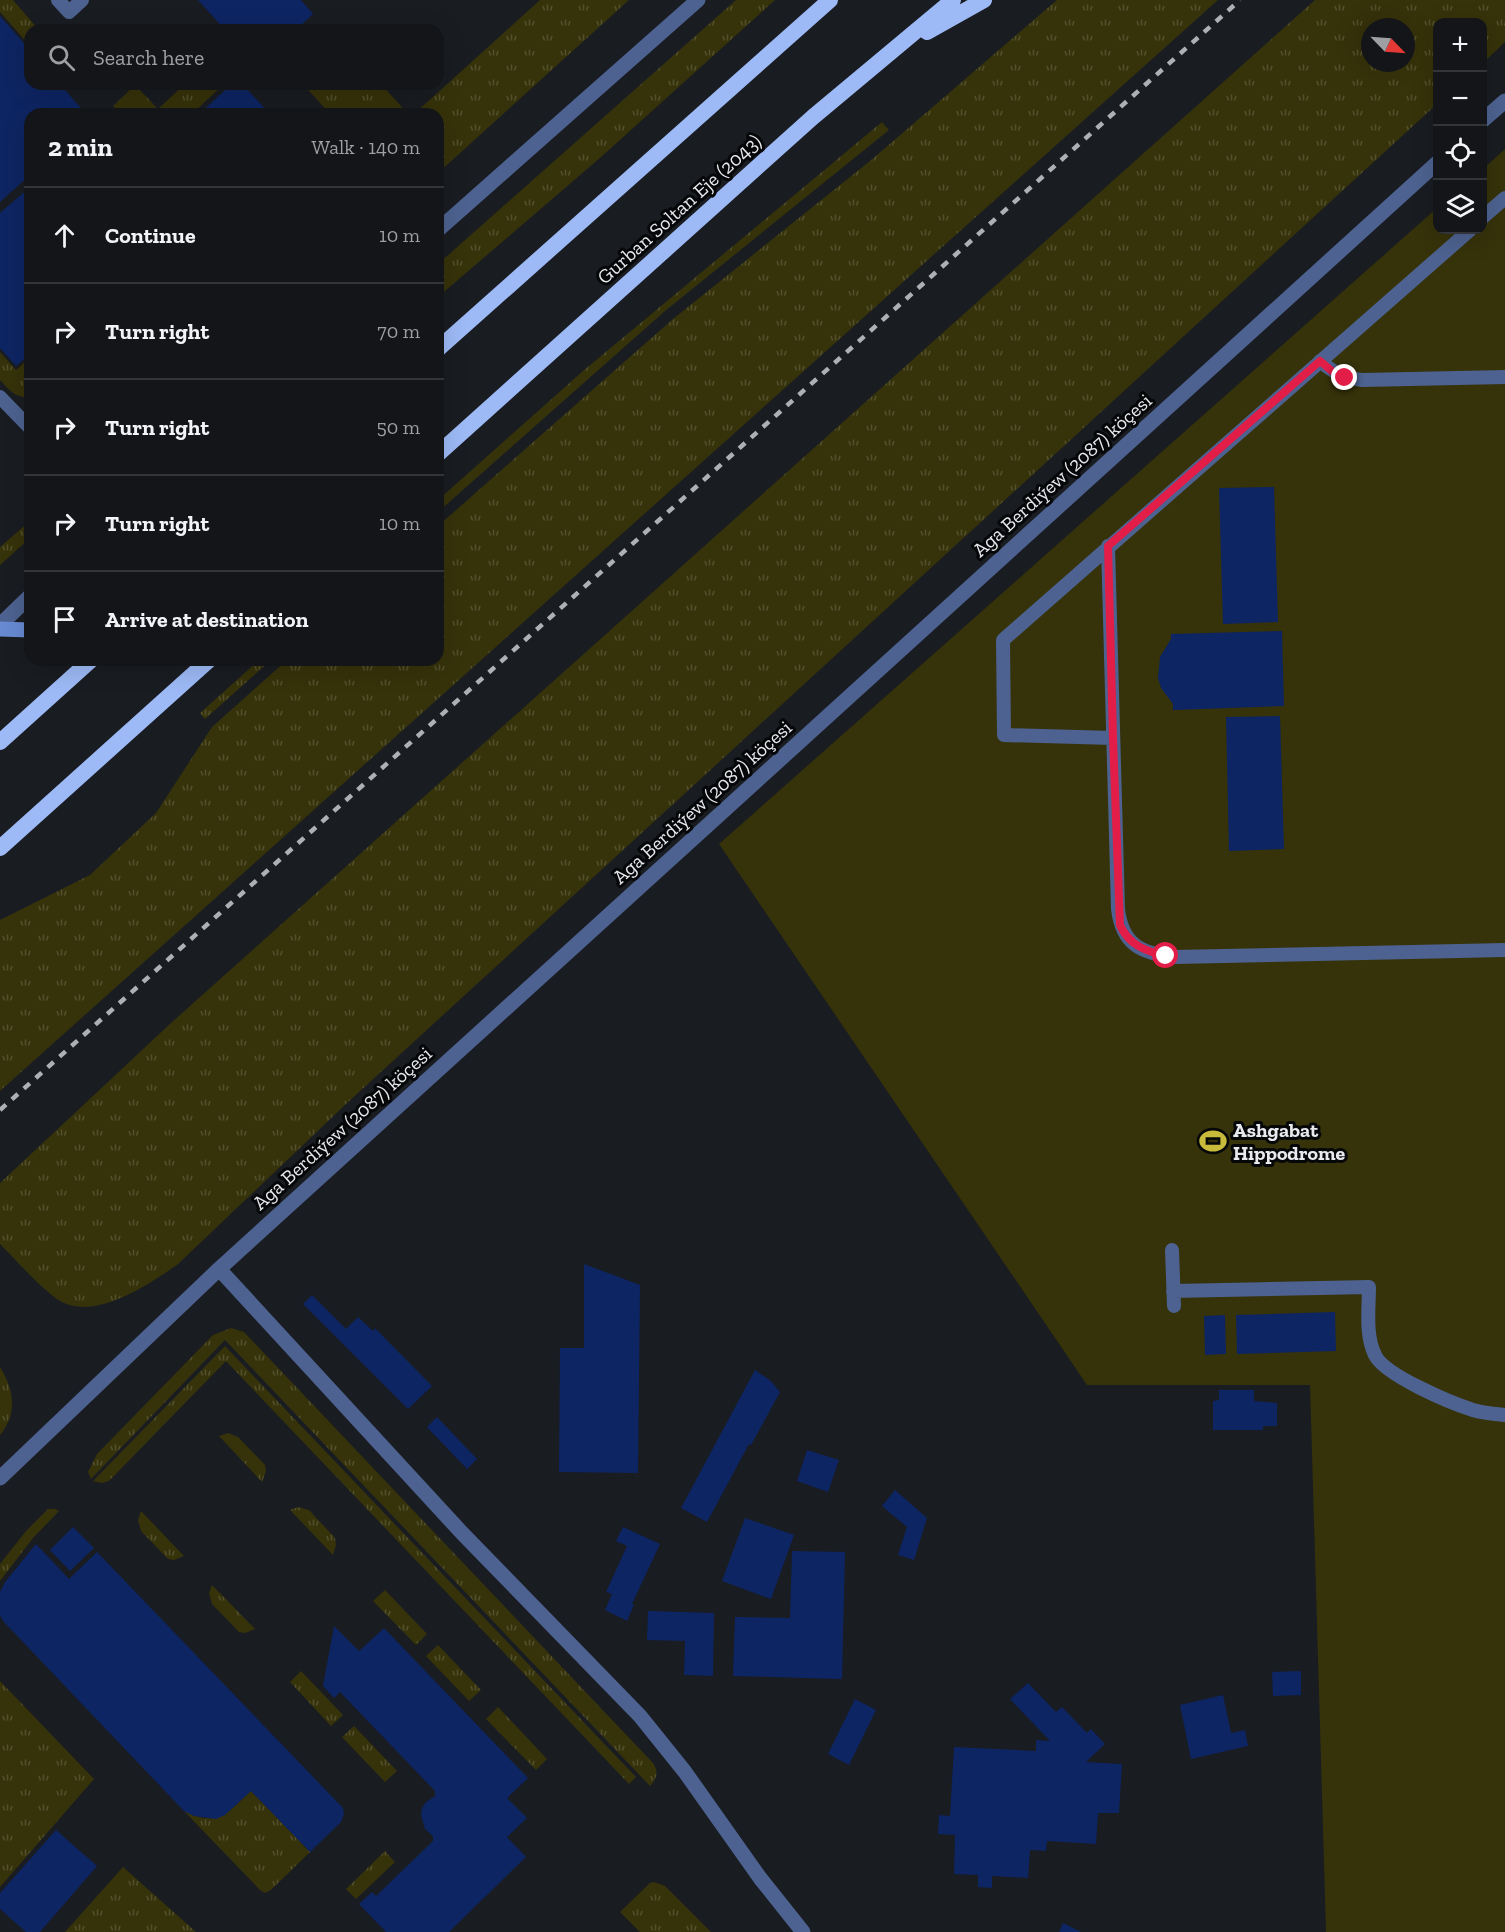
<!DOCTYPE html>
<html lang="en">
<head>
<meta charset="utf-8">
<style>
	:root { --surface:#131519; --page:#1c1e22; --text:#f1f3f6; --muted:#9d9fa2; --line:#323438 }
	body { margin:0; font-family:"Zilla Slab",serif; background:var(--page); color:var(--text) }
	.controls { position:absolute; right:18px; top:18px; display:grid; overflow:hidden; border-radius:12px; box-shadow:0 6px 24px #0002 }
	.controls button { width:54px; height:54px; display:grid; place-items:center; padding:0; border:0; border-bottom:2px solid var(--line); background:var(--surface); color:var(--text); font:30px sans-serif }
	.compass { position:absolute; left:1361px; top:18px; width:54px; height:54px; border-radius:50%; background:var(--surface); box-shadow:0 6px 24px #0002; rotate:115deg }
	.stop { position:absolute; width:18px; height:18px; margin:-14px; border:4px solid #e11d48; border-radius:50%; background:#fff }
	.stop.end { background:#e11d48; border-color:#fff; box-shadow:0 2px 6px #0008 }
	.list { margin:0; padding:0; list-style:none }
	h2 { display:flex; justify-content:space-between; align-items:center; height:78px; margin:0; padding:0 24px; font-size:26px }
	h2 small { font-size:20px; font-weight:400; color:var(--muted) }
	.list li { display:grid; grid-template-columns:39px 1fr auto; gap:18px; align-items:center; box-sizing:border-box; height:96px; padding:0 24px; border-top:2px solid var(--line) }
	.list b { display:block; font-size:22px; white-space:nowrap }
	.list em { font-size:20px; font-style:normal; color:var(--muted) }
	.icon { flex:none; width:33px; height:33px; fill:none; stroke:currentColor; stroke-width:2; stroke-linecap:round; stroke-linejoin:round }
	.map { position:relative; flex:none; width:1505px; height:1932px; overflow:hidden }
	.search { position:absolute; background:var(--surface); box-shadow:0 6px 24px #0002; left:24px; top:24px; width:420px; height:66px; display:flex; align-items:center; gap:15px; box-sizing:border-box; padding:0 21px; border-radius:18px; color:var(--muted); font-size:22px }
	.panel { position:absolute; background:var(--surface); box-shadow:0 6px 24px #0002; left:24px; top:108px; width:420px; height:558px; border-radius:18px }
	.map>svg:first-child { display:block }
</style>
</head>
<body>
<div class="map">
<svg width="1505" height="1932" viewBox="0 0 1505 1932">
	<defs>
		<pattern id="grass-tufts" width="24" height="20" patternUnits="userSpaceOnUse" patternTransform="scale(1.5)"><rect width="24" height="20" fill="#36320a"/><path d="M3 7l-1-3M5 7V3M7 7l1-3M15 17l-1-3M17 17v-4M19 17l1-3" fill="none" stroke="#53502e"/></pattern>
	</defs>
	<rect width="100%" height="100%" fill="#191c21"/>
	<!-- grass -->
	<path fill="url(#grass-tufts)" fill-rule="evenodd" d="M0 0H13L39 30H30V46L0 12Z
		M540 0H629L438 173V114H414Z
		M736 0H775L601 157 438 297V264Z
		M1057 0H1218L0 1091V920L90 875 156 813 212 727 287 660H438V526L673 319 870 161Z
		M1315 0H1505V42L1483 63 1482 22H1438L1437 104 346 1104 177 1265C149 1284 97 1320 62 1302 45 1293 15 1259 0 1244V1183L171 1023ZM1370 27H1406V63H1370Z
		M185 84H224L192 114H121L113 106 135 85 158 109Z
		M303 84H381L408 114H330Z
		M882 122 889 130 665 311 438 512V500L583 371Z
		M0 352 16 370 30 358V397C16 399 8 389 0 380Z
		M30 521V538L0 565V547Z
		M259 660H271L205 719 200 713Z
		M231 1328 244 1332 653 1763C659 1772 657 1778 650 1786L225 1340 91 1479 88 1472 97 1454 213 1335Z
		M225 1346 636 1777 629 1784 226 1361 109 1481 102 1483 93 1481Z
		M0 1367C14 1390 18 1413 0 1435Z
		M228 1433 238 1437 265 1465 266 1471 262 1482 219 1436Z
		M298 1507 309 1510 335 1538 336 1545 333 1555 290 1510Z
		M48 1509H55L59 1511 33 1538 0 1581V1564L26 1531Z
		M141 1511 184 1556 174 1560 168 1559 141 1531 138 1520Z
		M212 1585 255 1629 245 1633 239 1632 212 1604 209 1593Z
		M385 1590 427 1634 416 1645 373 1601Z
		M438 1645 481 1690 469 1701 426 1656Z
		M301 1671 343 1715 331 1726 290 1682Z
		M0 1681 94 1779 0 1887Z
		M498 1707 547 1759 536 1770 486 1719Z
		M354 1726 397 1771 385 1782 342 1737Z
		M251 1791 310 1852 271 1890 265 1893 260 1890 184 1811C217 1828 227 1813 251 1791Z
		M385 1851 395 1862 356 1899 346 1889Z
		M123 1867 196 1932H65Z
		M654 1882 665 1886 711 1932H640L620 1912 650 1883Z"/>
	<!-- garden -->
	<path fill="#36320a" d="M1505 149V1932H1326L1310 1385H1087L719 844 1437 208 1438 230H1482L1483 169Z"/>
	<!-- building -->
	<path fill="#0e2563" d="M198 0H301L313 14 296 30H225Z
		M0 16 30 50V84H60L86 114H30V175L0 202Z
		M232 84H242L270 114H199Z
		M30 187V354L16 366 0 348V213Z
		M1274 487 1278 622 1223 624 1219 488Z
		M1282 631 1284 706 1173 710V704L1161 688 1158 678 1160 657 1171 639V634Z
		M1280 716 1284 849 1229 851 1226 717Z
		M584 1264 640 1285 638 1473 559 1472 560 1348H584Z
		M312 1295 346 1329 358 1317 373 1331 375 1328 432 1386 408 1409 303 1304Z
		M1335 1312 1336 1351 1237 1354 1236 1315Z
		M1225 1315 1226 1354 1205 1355 1204 1316Z
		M755 1370 771 1381 780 1392 751 1445 749 1444 707 1522 681 1508Z
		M1219 1390H1254V1401L1277 1403V1426H1263V1430H1213V1401L1219 1400Z
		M437 1417 477 1459 467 1469 427 1427Z
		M807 1450 839 1460 828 1492 797 1481Z
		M895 1490 927 1518 914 1560 898 1555 907 1527 882 1506Z
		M745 1518 794 1535 771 1599 722 1581Z
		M73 1527 94 1548 70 1571 50 1550Z
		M623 1527 660 1544 632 1604 634 1605 627 1621 605 1610 612 1594 606 1592 627 1546 616 1541Z
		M36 1544 69 1579 97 1552 343 1808 344 1814 341 1822 310 1852 251 1791 225 1815 216 1819 194 1816 184 1811 3 1621 0 1615V1592L5 1582Z
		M792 1551 845 1552 842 1679 733 1676 735 1617 790 1618Z
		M648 1611 714 1613 713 1676 684 1675 685 1641 647 1640Z
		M334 1626 359 1651 384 1628 528 1778 507 1798 527 1818 507 1837 526 1857 449 1932H386L359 1904 372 1892 376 1896 433 1841V1836L425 1829 421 1815 422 1808 426 1802 435 1796V1791L340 1692 334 1698 323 1686Z
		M1301 1671V1695L1273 1696 1272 1672Z
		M1028 1683 1056 1712 1062 1707 1087 1733 1091 1729 1105 1744 1086 1762 1122 1764 1119 1813H1098L1096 1844 1047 1841 1046 1851 1030 1850 1028 1878 992 1876V1888L978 1887V1875L954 1874 955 1835 938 1834 939 1815 950 1816 954 1747 1036 1751V1740L1050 1741 1010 1699Z
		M1223 1695 1231 1733 1245 1730 1248 1746 1191 1759 1180 1705Z
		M855 1699 876 1710 849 1765 828 1754Z
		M56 1830 97 1866 40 1932H26L0 1909V1893Z
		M1063 1923 1081 1932H1059Z"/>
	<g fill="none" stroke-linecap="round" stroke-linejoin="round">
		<!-- service -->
		<path stroke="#4d6290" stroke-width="14" d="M58 0 69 12 82 0
			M1482 218 1505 198
			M1320 361C1334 373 1344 378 1362 380L1505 377
			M0 397 30 428
			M1108 546 1118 909C1122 944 1141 954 1175 957L1505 950
			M1113 738 1004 735 1003 640 1470 230
			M1172 1250 1174 1306
			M1173 1291 1369 1287C1369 1308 1365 1335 1375 1355 1384 1375 1451 1403 1473 1410 1483 1413 1495 1414 1505 1415"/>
		<!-- minor -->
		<path stroke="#4d6290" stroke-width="15" d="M1482 121 1505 101
			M438 230 698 0
			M0 625 30 596
			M219 1269 462 1533 640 1716 685 1772 760 1878 803 1932
			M0 1478 219 1269 1438 162"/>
		<!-- secondary -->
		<path stroke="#688ad3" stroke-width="15" d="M0 629 30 630"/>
		<!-- trunk -->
		<path stroke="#9dbaf6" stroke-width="16" d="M927 32 984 0
			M438 349 830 0
			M438 454 813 117 953 0
			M0 742 91 660
			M0 848 209 660"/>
		<!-- rail -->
		<path stroke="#aeb0b4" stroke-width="4.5" stroke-dasharray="8 8" stroke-linecap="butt" d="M0 1110 1240 0"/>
	</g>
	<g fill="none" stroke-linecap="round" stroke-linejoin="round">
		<!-- route -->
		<path stroke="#e11d48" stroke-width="8" d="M1166 956C1145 951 1129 945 1120 925L1113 738 1108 546 1320 361 1333 372 1345 378"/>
	</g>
	<!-- icons -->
	<defs>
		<symbol id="stadium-bare" viewBox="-9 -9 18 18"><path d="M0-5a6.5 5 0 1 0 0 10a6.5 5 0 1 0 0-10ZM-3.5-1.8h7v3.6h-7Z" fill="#c8bb3b" stroke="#060708" stroke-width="2.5" paint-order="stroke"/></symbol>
	</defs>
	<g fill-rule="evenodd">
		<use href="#stadium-bare" x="1194" y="1122" width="38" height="38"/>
	</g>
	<g text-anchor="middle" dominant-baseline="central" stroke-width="6" stroke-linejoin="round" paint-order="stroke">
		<!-- street labels -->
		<g font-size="20" fill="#e8eaee" stroke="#060708">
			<text transform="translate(679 209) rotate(-42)">Gurban Soltan Eje (2043)</text>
			<text transform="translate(1062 475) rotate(-42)">Aga Berdiýew (2087) köçesi</text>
			<text transform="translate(702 802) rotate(-42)">Aga Berdiýew (2087) köçesi</text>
			<text transform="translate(342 1128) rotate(-42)">Aga Berdiýew (2087) köçesi</text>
		</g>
		<!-- poi labels -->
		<g font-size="20" font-weight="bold" fill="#e8eaee" stroke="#060708" text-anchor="start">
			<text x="1233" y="1130">Ashgabat<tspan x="1233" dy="23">Hippodrome</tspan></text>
		</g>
	</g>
</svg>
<div class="controls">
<button>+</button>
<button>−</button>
<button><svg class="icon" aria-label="locate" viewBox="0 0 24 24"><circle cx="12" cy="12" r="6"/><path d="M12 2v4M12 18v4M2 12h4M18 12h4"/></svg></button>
<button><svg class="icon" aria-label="layers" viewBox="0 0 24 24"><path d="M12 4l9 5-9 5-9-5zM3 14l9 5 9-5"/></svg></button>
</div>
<svg class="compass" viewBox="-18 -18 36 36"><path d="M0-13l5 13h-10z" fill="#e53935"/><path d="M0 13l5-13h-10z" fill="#9d9fa2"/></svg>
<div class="stop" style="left:1166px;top:956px"></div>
<div class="stop end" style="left:1345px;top:378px"></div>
<div class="search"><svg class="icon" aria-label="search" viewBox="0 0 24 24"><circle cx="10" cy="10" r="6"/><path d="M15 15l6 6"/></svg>Search here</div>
<section class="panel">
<h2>2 min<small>Walk · 140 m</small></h2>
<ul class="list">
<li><svg class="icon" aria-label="ahead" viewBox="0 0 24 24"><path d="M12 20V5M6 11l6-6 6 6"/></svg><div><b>Continue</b></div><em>10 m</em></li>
<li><svg class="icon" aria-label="right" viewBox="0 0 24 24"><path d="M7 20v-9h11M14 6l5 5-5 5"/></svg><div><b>Turn right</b></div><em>70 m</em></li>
<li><svg class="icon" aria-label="right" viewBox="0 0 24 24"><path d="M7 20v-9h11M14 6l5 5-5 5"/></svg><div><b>Turn right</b></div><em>50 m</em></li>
<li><svg class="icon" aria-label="right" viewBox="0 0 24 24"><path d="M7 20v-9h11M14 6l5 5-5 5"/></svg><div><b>Turn right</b></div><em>10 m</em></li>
<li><svg class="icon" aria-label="arrive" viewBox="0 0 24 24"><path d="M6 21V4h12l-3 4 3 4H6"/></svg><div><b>Arrive at destination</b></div></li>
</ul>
</section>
</div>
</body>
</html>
